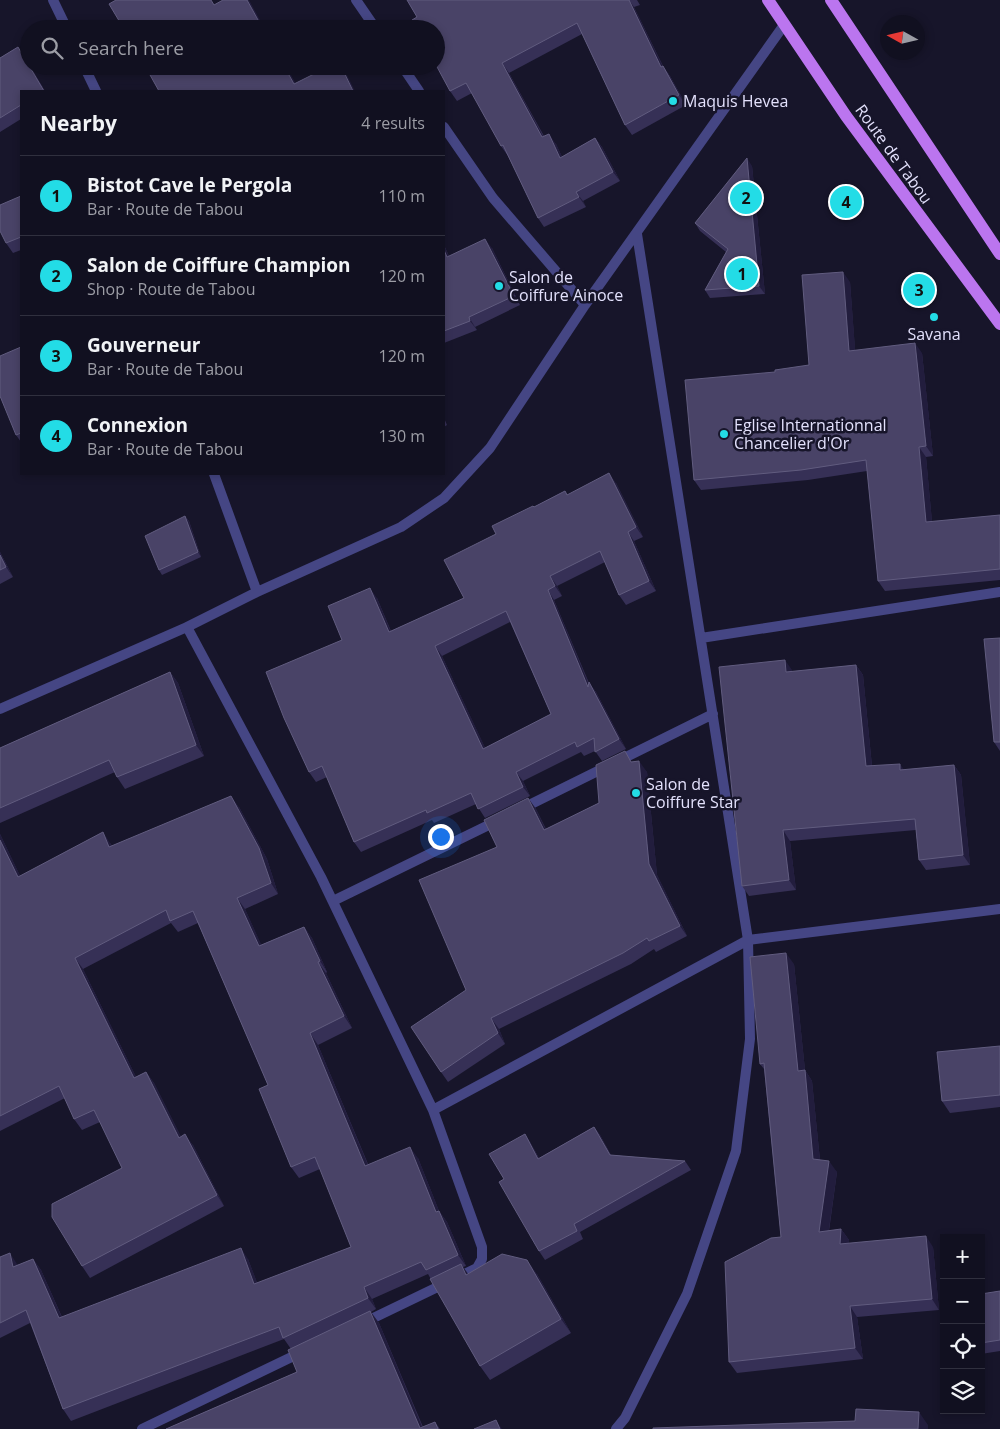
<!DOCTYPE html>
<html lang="en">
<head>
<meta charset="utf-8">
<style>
	:root { --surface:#111020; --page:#1a1929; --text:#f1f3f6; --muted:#9c9da5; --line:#30303e; --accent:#23dce6 }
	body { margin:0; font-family:"Open Sans",sans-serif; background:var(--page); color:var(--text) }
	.controls { position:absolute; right:15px; bottom:15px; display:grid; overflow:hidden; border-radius:0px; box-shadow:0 2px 8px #0003 }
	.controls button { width:45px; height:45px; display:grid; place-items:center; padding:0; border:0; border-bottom:1px solid var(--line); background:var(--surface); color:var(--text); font:25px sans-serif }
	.compass { position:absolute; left:880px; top:15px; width:45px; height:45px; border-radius:50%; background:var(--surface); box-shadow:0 2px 8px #0003; rotate:278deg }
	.you { position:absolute; left:440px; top:836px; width:18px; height:18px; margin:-12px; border:4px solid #fff; border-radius:50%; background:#1a73e8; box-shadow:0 0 0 8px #1a73e833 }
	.badge { display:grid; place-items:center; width:32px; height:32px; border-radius:50%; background:var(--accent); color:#111; font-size:16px; font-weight:700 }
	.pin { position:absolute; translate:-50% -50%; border:2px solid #fff; box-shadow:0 1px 5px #0006 }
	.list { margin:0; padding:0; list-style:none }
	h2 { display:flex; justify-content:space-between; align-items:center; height:65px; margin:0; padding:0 20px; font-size:21px }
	h2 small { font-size:16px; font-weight:400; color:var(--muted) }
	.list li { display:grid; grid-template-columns:32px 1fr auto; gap:15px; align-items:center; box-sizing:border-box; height:80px; padding:0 20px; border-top:1px solid var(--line) }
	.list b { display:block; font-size:19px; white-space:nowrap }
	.list p { margin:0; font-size:16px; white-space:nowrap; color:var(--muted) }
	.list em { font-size:16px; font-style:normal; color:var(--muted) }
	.icon { flex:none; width:28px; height:28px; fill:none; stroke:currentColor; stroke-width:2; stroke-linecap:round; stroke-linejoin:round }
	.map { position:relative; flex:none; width:1000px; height:1429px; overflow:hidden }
	.search { position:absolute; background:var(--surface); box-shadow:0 2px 8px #0003; left:20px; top:20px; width:425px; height:55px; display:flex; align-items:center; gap:12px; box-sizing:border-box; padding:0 18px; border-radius:28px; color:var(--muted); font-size:19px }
	.panel { position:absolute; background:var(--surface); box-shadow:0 2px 8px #0003; left:20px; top:90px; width:425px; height:385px; border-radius:0px }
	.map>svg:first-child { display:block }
</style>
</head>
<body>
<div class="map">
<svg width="1000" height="1429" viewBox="0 0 1000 1429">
	<rect width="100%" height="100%" fill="#17152a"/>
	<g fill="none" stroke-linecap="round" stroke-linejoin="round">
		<!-- minor -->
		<path stroke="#454684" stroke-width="10" d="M53 0 67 29
			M356 0 376 29
			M84 66 96 91
			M402 66 419 91
			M444 127 493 198 585 305
			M214 474 257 592
			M187 627 321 877 433 1110 482 1247V1259L477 1268 363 1323
			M701 638 1000 592
			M0 709 187 627 257 592 401 527 444 498 490 448 585 305 784 25
			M521 809 713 714
			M333 901 499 820
			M433 1110 748 940 1000 909
			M142 1429 302 1352
			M616 1429 625 1418 687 1294 736 1151 750 1039 748 940 637 234"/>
		<!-- primary -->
		<path stroke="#bb75ef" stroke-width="12" d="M768 0 846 116 1000 324
			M831 0 1000 254"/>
	</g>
	<!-- wall -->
	<path fill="#363056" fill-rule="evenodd" d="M407 0H637L640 5 634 7 663 66 670 76 686 105 632 135 625 125 582 34 509 73 544 136 556 144 562 157 595 138 602 147 620 181 583 201 586 207 544 227 538 218 508 156 501 146 472 93 457 101 450 91 417 17Z
		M18 47 25 58 29 64V66H30L45 91H21V119L0 132V58Z
		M752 166 765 294 710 298 705 290 726 252 700 231 695 223Z
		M21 196V250L13 253 6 243Z
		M444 245 449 256 492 248 520 305 475 327 477 330 444 343Z
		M850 282 855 350 922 353 933 456 926 457 932 522 1000 515V580L885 591 878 581 867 471 808 480 701 490 694 480 775 372 809 365Z
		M21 347V442L16 435Z
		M444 418 447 425 444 427Z
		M616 483 643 537 634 541 656 591 626 605 619 595 605 562 557 586 562 596 554 600 589 683 596 692 626 749 602 761 595 751 584 756 581 752 523 781 530 796 485 818 476 804 434 823 432 820 361 852 354 842 327 777 316 782 309 772 342 640 377 598 391 631 464 598 496 534 534 507 565 491 568 495ZM510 622 551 714 485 748 442 656Z
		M185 516 189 521 201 557 162 575 159 570Z
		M0 552 13 577 0 584Z
		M1000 638V751L994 742Z
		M856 665 863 675 872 766 904 770 954 765 961 775 970 865 926 870 919 860 916 830 790 841 796 890 749 896 742 886 792 670V672Z
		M170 672 178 683 204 756 125 789 117 777 115 772 0 823V748Z
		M633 762 647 772 657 875 687 936 656 952 654 949 631 964 499 1029 505 1044 448 1082 441 1072 466 990 497 847 528 798 536 809 546 829 599 803Z
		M239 807 267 859 278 894 245 909 261 945 304 927 312 938 327 972 326 973 352 1028 318 1045 368 1164 418 1158 439 1211 447 1222 466 1266 463 1267 468 1274H537L571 1333 490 1380 480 1366 428 1274 372 1299 376 1309 371 1312 379 1323 423 1427 435 1422 440 1429H166L297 1372 291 1349 284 1339 71 1421 63 1409 30 1323 0 1338V1257L18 1265 33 1259 41 1270 62 1317 248 1259 257 1283 351 1247 320 1169 299 1178 291 1167 268 1085 198 923 178 932 171 923 83 969 136 1077 146 1072 154 1083 181 1137 193 1145 224 1206 90 1278 82 1266 122 1168 100 1122 82 1130 74 1119 65 1098 0 1131V834L20 876 110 843 112 846Z
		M794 964 805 1070 812 1081 820 1160 837 1172 829 1231 841 1229 849 1240 848 1244 933 1247 939 1310 857 1317 863 1359 737 1373 729 1362 781 1237 764 1069 760 1064Z
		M1000 1046V1107L950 1113 942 1101Z
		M594 1127 600 1135 611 1155 685 1161 691 1170 580 1232 583 1239 545 1260 539 1251 504 1179 525 1134 530 1142 539 1158Z
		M1000 1291V1351L981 1354V1294Z"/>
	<!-- shaded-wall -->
	<path fill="#221d3d" d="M247 0H249L265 29H263Z
		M629 0 634 7 668 77 661 67Z
		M502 63 509 73 549 147 542 137Z
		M29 66H30L45 91H44Z
		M284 66H286L300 91 294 84Z
		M341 66H342L345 71 355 91H353Z
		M663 66 670 76 686 105 679 95Z
		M549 134 556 144 567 167 560 158Z
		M595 138 602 147 620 181 613 172Z
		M747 158 752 166 765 294 759 286Z
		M576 192 583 201 586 207 579 197Z
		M485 239 492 248 520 305 514 296Z
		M444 245 453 266 447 257 444 250Z
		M843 272 850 282 856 361 849 351Z
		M469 317 475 327 477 330 470 321Z
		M915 343 922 353 933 456 926 446Z
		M919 447 926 457 933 532 926 522Z
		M609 473 616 483 643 537 636 527Z
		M185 516 189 521 201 557 198 552Z
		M628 532 634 541 656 591 649 581Z
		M0 552 13 577 6 567 0 555Z
		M550 576 557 586 562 596 555 586Z
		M370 588 377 598 395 642 389 632Z
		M548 590 554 600 594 697 588 687Z
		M435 646 442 656 490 758 483 749Z
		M785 660 792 670 793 682 786 672Z
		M856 665 863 675 873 777 866 766Z
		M170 672 178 683 204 756 196 745Z
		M589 682 596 692 626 749 619 739Z
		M639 761 647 772 657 875 687 936 680 926 649 864Z
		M900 764 907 774 900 770Z
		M954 765 961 775 970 865 963 855Z
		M516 772 523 781 530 796 523 787Z
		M231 796 239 807 267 859 278 894 271 883Z
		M528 798 536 809 551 841 544 830Z
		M783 830 790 841 796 890 789 880Z
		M103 832 110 843 117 858 109 847Z
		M0 834 26 888 18 877 0 840Z
		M237 898 245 909 267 957 259 946Z
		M304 927 312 938 327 972 320 961Z
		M786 953 794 964 805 1070 812 1081 821 1170 813 1159 798 1071Z
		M75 958 83 969 142 1089 134 1078Z
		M318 962 326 973 352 1028 344 1016Z
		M491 1018 499 1029 505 1044 498 1033Z
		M310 1033 318 1045 373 1177 365 1166Z
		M146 1072 154 1083 187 1149 179 1138Z
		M594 1127 600 1135 615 1163 610 1155Z
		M185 1134 193 1145 224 1206 217 1195Z
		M525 1134 530 1142 544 1167 538 1159Z
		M410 1147 418 1158 439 1211 447 1222 466 1266 458 1255 436 1212Z
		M829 1161 837 1172 827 1243 819 1232Z
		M841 1229 849 1240 848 1256 840 1244Z
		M926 1236 933 1247 939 1310 932 1299Z
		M241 1248 248 1259 262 1295 254 1284Z
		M10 1253 17 1264 21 1278 13 1267Z
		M33 1259 41 1270 67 1329 59 1318Z
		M527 1260 537 1274 571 1333 561 1319Z
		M461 1264 471 1278 466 1275Z
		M364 1287 372 1299 376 1309 368 1298Z
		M850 1306 857 1317 863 1359 855 1348Z
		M370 1311 379 1323 423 1429H420Z
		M919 1412 928 1425V1429H918Z
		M496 1420 502 1429H500Z"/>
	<!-- building -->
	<path fill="#494367" stroke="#615c7f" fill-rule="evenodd" d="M116 0H211L214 5 223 0H247L263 29H124L109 4Z
		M407 0H629L661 67 663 66 679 95 625 125 577 23 502 63 542 137 549 134 560 158 595 138 613 172 576 192 579 197 538 218 503 145 501 146 466 83 450 91 436 65V29H417L412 20 417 17Z
		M18 47 44 91H21V105L0 118V58Z
		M145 66H284L294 84 330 66H341L353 91H159Z
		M747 158 759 286 705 290 728 249 695 223Z
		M21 196V237L6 243 0 231V205Z
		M485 239 514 296 469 317 470 321 444 331V250L447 257Z
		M843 272 849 351 915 343 926 446 919 447 926 522 1000 515V569L878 581 866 460 801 470 694 480 685 380 775 372V370L809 365 802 275Z
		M21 347V433L16 435 0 396V356Z
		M609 473 636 527 628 532 649 581 619 595 600 551 550 576 555 586 548 590 588 687 589 682 619 739 595 752 594 738 577 747 575 742 516 772 523 787 478 809 471 793 427 813 426 810 354 842 322 766 309 772 284 718 266 672 342 640 328 606 370 588 389 632 464 598 444 560 496 534 492 526 533 506 534 507 565 491 567 495ZM506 611 551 714 483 749 435 646Z
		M185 516 198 552 159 570 145 536Z
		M0 555 6 567 0 570Z
		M1000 638V742H994L984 639Z
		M785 660 786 672 856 665 866 766 900 764V770L954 765 963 855 919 860 915 819 783 830 789 880 742 886 719 667Z
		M170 672 196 745 117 777 109 760 0 808V748Z
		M625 751 631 762 639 761 649 864 680 926 649 941 647 938 623 953 491 1018 498 1033 441 1072 411 1027 466 990 419 880 497 847 484 820 528 798 544 830 599 803 596 765Z
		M231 796 259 848 271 883 237 898 259 946 304 927 320 961 318 962 344 1016 310 1033 365 1166 410 1147 436 1212 439 1211 458 1255 426 1270 421 1262 364 1287 368 1298 283 1338 279 1327 63 1409 26 1310 0 1323V1257L10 1253 13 1267 33 1259 59 1318 241 1248 254 1284 351 1247 315 1157 291 1167 259 1089 268 1085 193 911 170 921 166 910 75 958 134 1078 146 1072 179 1138 185 1134 217 1195 82 1266 52 1217V1204L122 1168 94 1110 74 1119 59 1086 0 1116V840L18 877 103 832 109 847Z
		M786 953 798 1071 805 1070 813 1159 829 1161 819 1232 841 1229 840 1244 926 1236 932 1299 850 1306 855 1348 729 1362 725 1262 771 1238 781 1237 764 1063 760 1064 750 957Z
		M1000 1046V1095L942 1101 937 1052Z
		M594 1127 610 1155 685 1161 574 1224 577 1231 539 1251 499 1182 504 1179 489 1154 525 1134 538 1159Z
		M502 1254 527 1260 561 1319 480 1366 430 1279 461 1264 466 1275Z
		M1000 1291V1340L981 1343V1294Z
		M370 1311 420 1428 435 1422 438 1429H166L297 1372 288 1350Z
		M856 1409 919 1412 918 1429H653V1428L855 1421Z
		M496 1420 500 1429H474Z"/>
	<!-- markers -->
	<g fill="#23dce6" stroke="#17152a" stroke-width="2">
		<circle cx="673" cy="101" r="5"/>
		<circle cx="499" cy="286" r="5"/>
		<circle cx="934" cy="317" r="5"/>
		<circle cx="724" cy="434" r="5"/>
		<circle cx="636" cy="793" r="5"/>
	</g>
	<g text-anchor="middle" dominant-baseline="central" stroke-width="5" stroke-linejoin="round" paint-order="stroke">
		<!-- poi labels -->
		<g font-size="16" fill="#e3e1fc" stroke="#17152a" text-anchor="start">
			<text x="683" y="101">Maquis Hevea</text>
			<text x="509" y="277">Salon de<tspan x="509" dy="18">Coiffure Ainoce</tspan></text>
			<text x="934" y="334" text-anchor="middle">Savana</text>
			<text x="734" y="425">Eglise Internationnal<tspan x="734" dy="18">Chancelier d'Or</tspan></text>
			<text x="646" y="784">Salon de<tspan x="646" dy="18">Coiffure Star</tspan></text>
		</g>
		<!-- street labels -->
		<g font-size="16" fill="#e3e1fc" stroke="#17152a">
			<text transform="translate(894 154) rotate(54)">Route de Tabou</text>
		</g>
	</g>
</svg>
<div class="controls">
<button>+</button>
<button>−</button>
<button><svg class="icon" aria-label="locate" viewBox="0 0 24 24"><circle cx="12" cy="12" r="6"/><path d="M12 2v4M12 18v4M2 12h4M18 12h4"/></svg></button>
<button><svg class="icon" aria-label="layers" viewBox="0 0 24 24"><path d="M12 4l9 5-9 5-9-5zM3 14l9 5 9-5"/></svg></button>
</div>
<svg class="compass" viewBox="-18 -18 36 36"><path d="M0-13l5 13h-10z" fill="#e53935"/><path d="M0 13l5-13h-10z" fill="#9c9da5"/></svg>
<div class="you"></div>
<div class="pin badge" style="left:742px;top:274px">1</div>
<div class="pin badge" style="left:746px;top:198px">2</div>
<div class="pin badge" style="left:919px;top:290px">3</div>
<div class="pin badge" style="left:846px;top:202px">4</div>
<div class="search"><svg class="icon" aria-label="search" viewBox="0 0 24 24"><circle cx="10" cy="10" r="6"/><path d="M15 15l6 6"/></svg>Search here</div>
<section class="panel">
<h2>Nearby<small>4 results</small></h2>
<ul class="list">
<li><span class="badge">1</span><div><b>Bistot Cave le Pergola</b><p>Bar · Route de Tabou</p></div><em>110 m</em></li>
<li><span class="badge">2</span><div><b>Salon de Coiffure Champion</b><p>Shop · Route de Tabou</p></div><em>120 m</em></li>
<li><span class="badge">3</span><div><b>Gouverneur</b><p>Bar · Route de Tabou</p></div><em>120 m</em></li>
<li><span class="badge">4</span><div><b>Connexion</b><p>Bar · Route de Tabou</p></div><em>130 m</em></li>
</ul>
</section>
</div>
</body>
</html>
